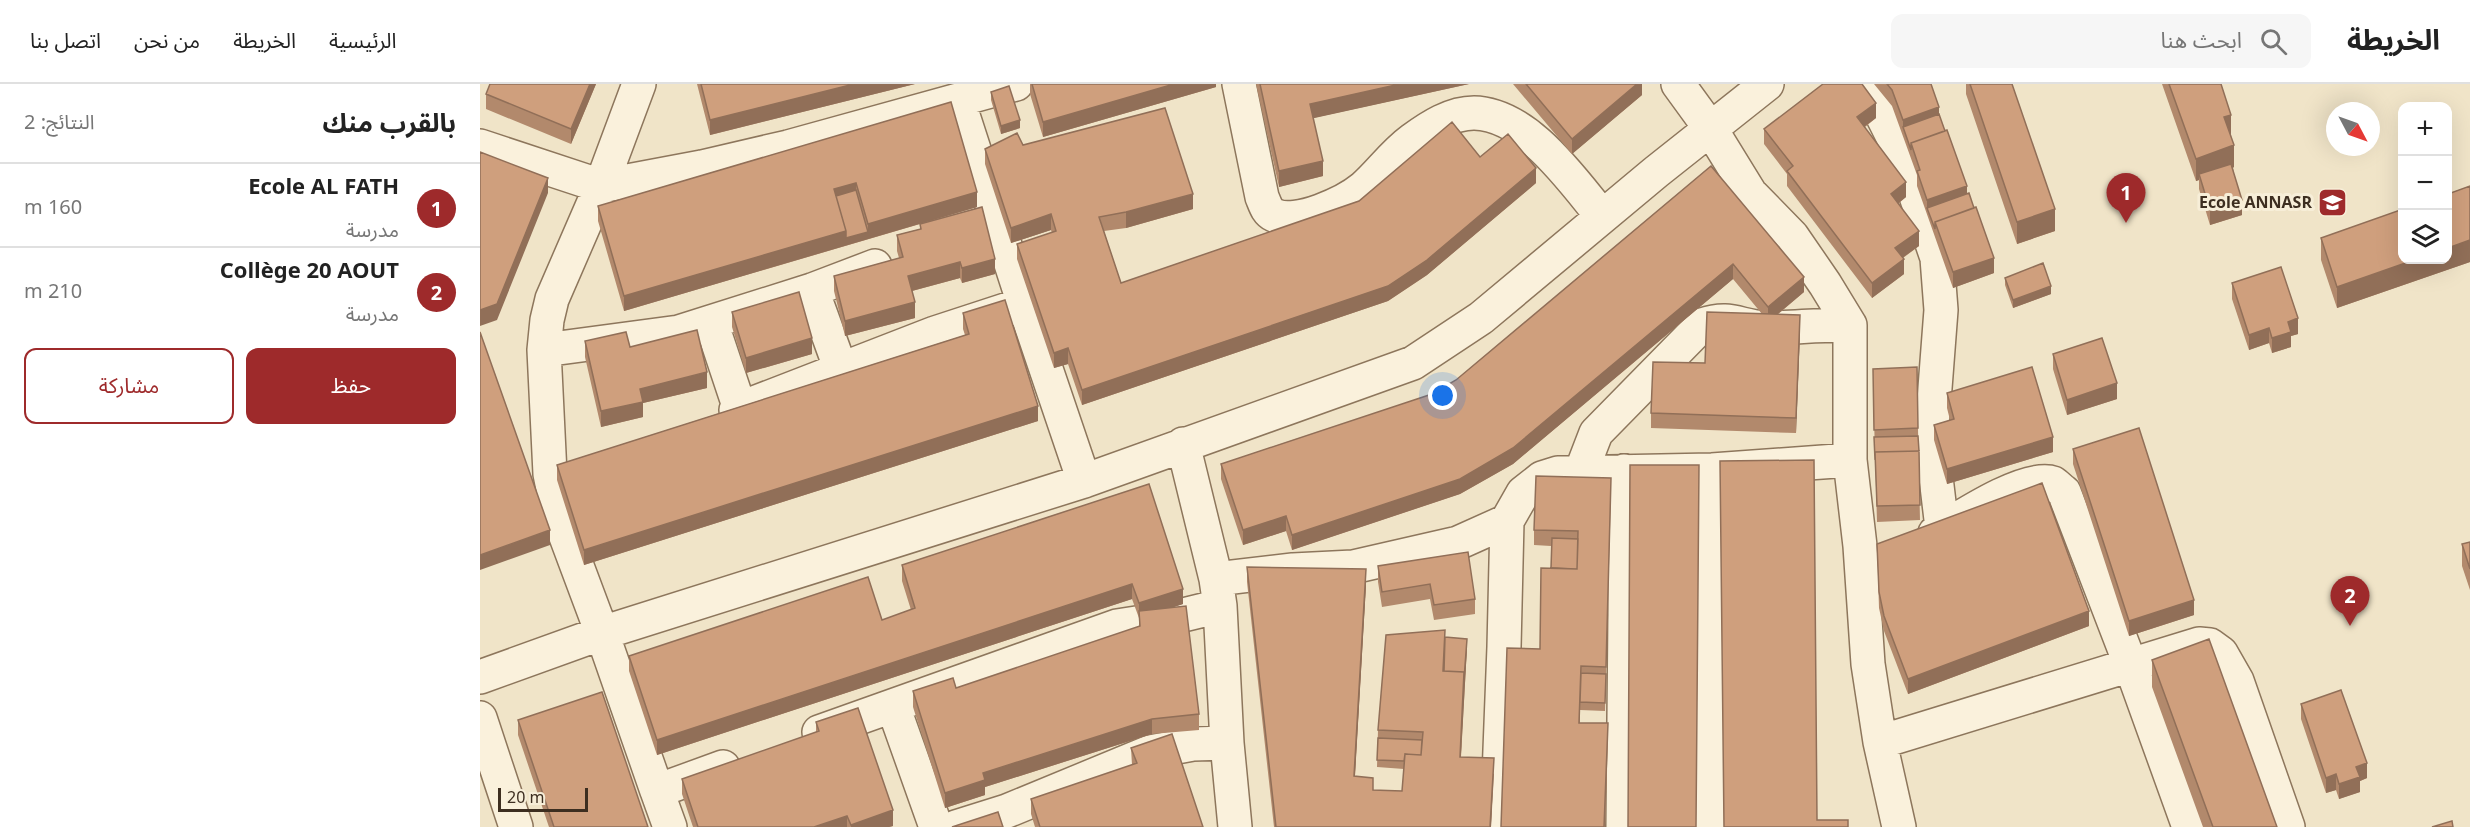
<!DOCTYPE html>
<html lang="ar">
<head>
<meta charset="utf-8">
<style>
	:root { --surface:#fff; --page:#f6f6f6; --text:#222; --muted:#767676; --line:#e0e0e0; --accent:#9e2a2b }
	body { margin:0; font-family:Georgia,"Noto Sans Arabic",serif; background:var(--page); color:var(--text); direction:rtl }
	.controls { position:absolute; right:18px; top:18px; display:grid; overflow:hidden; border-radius:12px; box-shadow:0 6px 24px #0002 }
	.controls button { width:54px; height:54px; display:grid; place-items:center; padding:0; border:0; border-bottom:2px solid var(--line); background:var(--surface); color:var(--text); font:30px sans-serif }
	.compass { position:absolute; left:1846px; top:18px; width:54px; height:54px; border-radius:50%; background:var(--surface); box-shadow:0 6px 24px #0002; rotate:131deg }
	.scale { position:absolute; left:18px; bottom:15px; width:90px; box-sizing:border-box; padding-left:6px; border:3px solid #3d2e20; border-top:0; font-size:16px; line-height:21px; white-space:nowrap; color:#3d2e20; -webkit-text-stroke:4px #f7eed8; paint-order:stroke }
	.you { position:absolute; left:963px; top:312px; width:21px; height:21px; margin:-15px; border:4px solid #fff; border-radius:50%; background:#1a73e8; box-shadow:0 0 0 9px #1a73e833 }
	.badge { display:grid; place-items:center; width:39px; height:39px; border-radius:50%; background:var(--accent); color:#fff; font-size:20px; font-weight:700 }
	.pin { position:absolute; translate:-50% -50px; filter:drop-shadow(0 2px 3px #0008) }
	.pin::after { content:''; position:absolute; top:32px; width:21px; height:18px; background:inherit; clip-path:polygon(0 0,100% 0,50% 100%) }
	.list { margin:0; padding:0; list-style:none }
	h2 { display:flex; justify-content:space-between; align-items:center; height:78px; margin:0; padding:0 24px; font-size:26px }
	h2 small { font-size:20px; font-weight:400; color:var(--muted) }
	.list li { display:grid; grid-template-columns:39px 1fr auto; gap:18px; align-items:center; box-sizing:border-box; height:84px; padding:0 24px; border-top:2px solid var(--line) }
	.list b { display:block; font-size:22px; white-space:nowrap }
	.list p { margin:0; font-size:20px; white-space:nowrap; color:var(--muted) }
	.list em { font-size:20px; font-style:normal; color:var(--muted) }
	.actions { display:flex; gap:12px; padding:18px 24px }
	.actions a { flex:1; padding:14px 0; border:2px solid var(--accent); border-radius:12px; text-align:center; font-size:21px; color:var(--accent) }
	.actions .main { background:var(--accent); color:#fff }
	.icon { flex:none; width:33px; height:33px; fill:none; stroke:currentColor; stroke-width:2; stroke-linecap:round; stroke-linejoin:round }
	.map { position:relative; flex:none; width:1990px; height:743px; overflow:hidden; direction:ltr }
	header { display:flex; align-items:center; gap:36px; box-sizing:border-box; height:84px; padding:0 30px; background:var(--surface); border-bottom:2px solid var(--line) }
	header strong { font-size:28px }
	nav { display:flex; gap:33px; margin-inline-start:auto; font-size:21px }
	.search { width:420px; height:54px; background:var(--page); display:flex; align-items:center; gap:15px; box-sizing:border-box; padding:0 21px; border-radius:12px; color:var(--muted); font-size:22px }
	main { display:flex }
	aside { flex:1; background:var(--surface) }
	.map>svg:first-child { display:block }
</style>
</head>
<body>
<header>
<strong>الخريطة</strong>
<div class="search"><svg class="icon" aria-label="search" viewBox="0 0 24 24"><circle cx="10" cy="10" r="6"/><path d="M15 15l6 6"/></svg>ابحث هنا</div>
<nav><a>الرئيسية</a><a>الخريطة</a><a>من نحن</a><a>اتصل بنا</a></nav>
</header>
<main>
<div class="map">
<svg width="1990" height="743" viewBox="0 0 1990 743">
	<rect width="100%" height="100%" fill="#f0e4c8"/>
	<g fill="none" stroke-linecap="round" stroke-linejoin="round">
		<defs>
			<path id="minor" d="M159 0 121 102 72 215 67 236 64 266 70 390 79 434 122 549 177 707
				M759 0 782 113C785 120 787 128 794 131 816 142 866 118 883 104 900 89 913 70 932 56 950 43 971 29 994 29 1047 30 1092 96 1122 132
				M1198 0 1230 44 1270 109 1312 152 1345 200 1370 241V376L1380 462 1388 580 1400 658 1419 743
				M1380 0 1399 25 1422 71 1457 174 1461 226 1452 343 1453 368 1462 444
				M478 16 544 220 604 397
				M0 62 121 102 222 83 308 63 536 0
				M332 206 361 286
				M231 238 260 325
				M64 266 199 248 332 206 395 182
				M256 326 455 249 544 220
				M703 360 736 495 740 522 747 659 755 743
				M1101 388 1116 349 1222 241C1252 231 1259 243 1286 244 1314 244 1341 240 1370 241
				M1455 449C1478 435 1547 389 1573 399 1576 401 1581 406 1584 408L1651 582 1709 743
				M736 495 813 486 873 483 978 459 1027 437 1043 409 1062 394 1078 389 1232 386 1370 376
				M0 593 122 549 604 397 933 279 1001 234 1176 88 1287 0
				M413 622 456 743
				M0 634 36 743
				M339 648 637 542 695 533 740 522
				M1400 658 1719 560 1730 561 1741 569 1757 597 1808 743
				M190 743 177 707 243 683
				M476 743 527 727 670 668 713 660 747 659
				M1017 743 1024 563 1027 437
				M1143 743 1145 531 1144 387
				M1231 743 1232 386"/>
		</defs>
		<!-- minor casing -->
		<use href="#minor" stroke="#8d765c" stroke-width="36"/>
		<!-- minor -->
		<use href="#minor" stroke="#faf1dc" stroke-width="33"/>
	</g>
	<!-- wall -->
	<path fill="#b2896c" d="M10 0H116L91 60 6 25V10Z
		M217 0H435L230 51Z
		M550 0H736V3L563 53 550 10Z
		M776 0H989L833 34 843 92 799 103Z
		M1033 0H1162V11L1092 70Z
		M1394 0H1451L1459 30 1514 189 1473 204 1437 102V91L1412 22Z
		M1486 0H1532L1575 147 1537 160 1486 10Z
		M1682 0H1741L1751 51 1754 83 1753 84 1762 131 1730 141 1719 105V96L1716 97Z
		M511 8 540 44 521 50 511 16Z
		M471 18 497 123 444 139 515 190 482 199 480 194 432 207 435 234 365 252 354 207V192L419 174 417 167V151L440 145V140L144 227 118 137V122Z
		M1396 34 1385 43 1426 113 1419 119 1439 162 1423 174 1424 190 1392 214 1307 102V90L1284 60V45Z
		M543 61 713 125 646 144 624 147 641 199 879 117 1000 73 1056 99 947 191 908 217 602 321 588 280 574 284 537 175V160L572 149 571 146 531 159 505 80V65Z
		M1231 82 1324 208 1297 231 1320 247 1316 349 1171 344V329L1225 279 1282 230 1253 195 1033 380 980 410 812 466 806 447 763 461 741 395V380L952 310 976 296Z
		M1990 102V178L1857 224 1841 176V154Z
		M1525 194 1571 210 1533 224 1525 201Z
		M1752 199 1818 250 1811 252V263L1792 269 1789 259 1769 266 1752 215Z
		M252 228 332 270 266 289 252 243Z
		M483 229 558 337 104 481 77 396V381L485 251 483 245Z
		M105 257 150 263 227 304 163 319V333L121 343 105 273Z
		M1573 270 1637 315 1587 331 1573 285Z
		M1393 300 1438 344 1440 436 1397 438Z
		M1467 309 1573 368 1467 400 1454 356V341L1470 336 1467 324Z
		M1593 365 1714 531 1649 552 1593 380Z
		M669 400 703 520 693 523 719 630V646L672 650 505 703V711L465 724 433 623V607L476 604 659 543V534L652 515 177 671 149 587V572L402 536 431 526 422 497V481Z
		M1131 409 1125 627 1100 626V616V639L1128 655 1125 743H1021L1060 565 1071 484V462L1054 461V446Z
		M1990 458V506L1982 482V460Z
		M1397 460 1609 542 1428 610 1404 547 1399 524Z
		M898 482 995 515V530L954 536 950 515 902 523 898 498Z
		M767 483 886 501 875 692 893 706 922 707 924 685 897 683 898 646 965 554 987 563 981 673 1014 690 1011 743H794L767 498Z
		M1672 576 1797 743H1723L1672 603Z
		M1821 620 1887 694 1880 697V708L1859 715 1856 706 1846 709 1821 635Z
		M38 636 168 743H69L38 651Z
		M336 638 413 742 409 743H213L202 710V695L336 649Z
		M651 664 723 743H555L551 730V715L652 681Z"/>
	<!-- shaded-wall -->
	<path fill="#916f58" d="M110 0H116L91 60V45Z
		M374 0H435L230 51V36Z
		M694 0H736V3L563 53V38Z
		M920 0H989L830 35V20Z
		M1157 0H1162V11L1092 70V55Z
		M1396 19V34L1377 48V33Z
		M1459 23V38L1423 43V36Z
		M1751 31V52L1744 33Z
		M540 36V44L521 50V42Z
		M1754 61V83L1721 95 1719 90V96L1716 97V75Z
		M843 77V92L799 103V87Z
		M1056 84V99L947 191 908 217 602 321V306Z
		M68 94V109L17 236 0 242V226Z
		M1426 98V113L1411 125V110Z
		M376 99V114L356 120 354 105Z
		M1487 102V117L1447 124V132V116Z
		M497 108V123L144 227V212L366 147 388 148V140Z
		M713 110V125L646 144V128Z
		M1762 116V131L1730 141V126Z
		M1575 125V147L1537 160V138Z
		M571 130V146L531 159V144Z
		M1439 147V162L1415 179V164Z
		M1990 156V178L1857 224V203L1934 176H1968V164Z
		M1514 174V189L1473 204V188Z
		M515 175V190L482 199V184Z
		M1424 175V190L1392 214V199Z
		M480 178V194L428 208V192Z
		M1253 180V195L1033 380 980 410 812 466V451Z
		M1324 193V208L1288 238V223Z
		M1571 202V210L1533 224V216Z
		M435 218V234L365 252V237Z
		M1320 231V247L1316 349V334Z
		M1818 234V250L1811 252V263L1792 269V254L1808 238Z
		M1789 244V259L1769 266V251Z
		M332 254V270L266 289V274Z
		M588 264V280L574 284V269Z
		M227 288V304L163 319V333L121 343V327L160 305Z
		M1637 299V315L1587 331V316Z
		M558 322V337L104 481V466Z
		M1573 353V368L1467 400V385Z
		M806 432V447L763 461V446Z
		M70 446V461L0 486V471Z
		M886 485V501L874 708V692Z
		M652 500V515L177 671V656Z
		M703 505V520L659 535V519Z
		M1714 516V531L1649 552V537Z
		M1609 527V542L1428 610V595Z
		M987 555V563L980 688 984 588Z
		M672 635V650L505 703V711L465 724V709L503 689Z
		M1014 674 1011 743H1010Z
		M1887 679V694L1880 697V708L1859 715V700L1876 683Z
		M1856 690V706L1846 709V694Z
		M413 726V742L409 743H371V741Z
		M367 732V743H334Z"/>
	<!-- building -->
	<path fill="#cf9f7d" stroke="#916f58" stroke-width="1.5" d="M10 0H110L91 45 6 10Z
		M221 0H374L230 36Z
		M552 0H694L563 38Z
		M780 0H920L830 20 843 77 799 87Z
		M1046 0H1157L1092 55Z
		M1343 0H1382L1396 19 1377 33 1426 98 1411 110 1439 147 1415 164 1424 175 1392 199 1307 87 1313 82 1284 45Z
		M1407 0H1451L1459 23 1423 36 1412 6Z
		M1490 0H1532L1575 125 1537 138Z
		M1689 0H1741L1751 31 1744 33 1754 61 1716 75Z
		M529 2 540 36 521 42 511 8Z
		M471 18 497 108 388 140 376 99 354 105 366 147 144 212 118 122Z
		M685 24 713 110 646 128 619 133 641 199 879 117 972 38 1000 73 1028 50 1056 84 947 176 908 202 602 306 588 264 574 269 537 160 576 147 571 130 531 144 505 65 537 49 543 61Z
		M1459 30 1465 47 1431 59V66L1423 43Z
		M1467 46 1487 102 1447 116 1437 87 1440 86 1431 59Z
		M0 68 68 94 17 220 0 226Z
		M1751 80 1762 116 1730 126 1719 90Z
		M1231 82 1324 193 1288 223 1253 180 1033 364 980 395 812 451 806 432 763 446 741 380 952 310 976 296Z
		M1990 102V156L1968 164V110Z
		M376 106 388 148 366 154V147L356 112Z
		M1489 109 1494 124 1455 138V145L1447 124Z
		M502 123 515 175 482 184 480 178 428 192 435 218 365 237 354 192 423 173 417 151 441 145 440 140Z
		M1496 123 1514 174 1473 188 1455 138Z
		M1923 125V176H1934L1857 203 1841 154Z
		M1563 179 1571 202 1533 216 1525 194Z
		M1801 183 1818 234 1808 238 1811 248 1792 254 1789 244 1769 251 1752 199Z
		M319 208 332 254 266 274 252 228Z
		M525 216 558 322 104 466 77 381 489 250 483 229Z
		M1227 228 1320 231 1316 334 1171 329 1173 278 1225 279Z
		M217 246 227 288 160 305 163 318 121 327 105 257 146 248 150 263Z
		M0 248 70 446 0 471Z
		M1622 254 1637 299 1587 316 1573 270Z
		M1437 283 1438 344 1394 346 1393 285Z
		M1552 283 1573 353 1467 385 1454 341 1474 335 1467 309Z
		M1659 344 1714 516 1649 537 1593 365Z
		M1438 352 1439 367 1395 368V376L1394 353Z
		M1439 367 1440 421 1397 422 1395 368Z
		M1334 376 1337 736H1368V743H1244L1240 377Z
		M1150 381H1219L1216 743H1148Z
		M1056 392 1131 394 1126 583 1101 582 1099 639H1128L1124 743H1021L1027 564 1060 565 1061 484 1097 485 1098 447 1054 446Z
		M1562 399 1609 527 1428 595 1404 532 1399 508 1397 460Z
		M669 400 703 505 659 519 652 500 177 656 149 572 388 493 402 536 435 524 422 481Z
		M1072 454 1098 455 1097 485 1071 484Z
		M1990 458V485L1982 460Z
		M988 468 995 515 954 521 950 500 902 508 898 482Z
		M767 483 886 485 874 692 893 694V706L922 707 925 670 941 671 943 648 898 646 906 551 965 546 963 587 984 588 980 673 1014 674 1010 743H796Z
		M706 522 719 630 672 635 503 689 505 696 465 709 433 607 473 594 476 604 660 542 659 527Z
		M965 553 987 555 984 595V588L964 587Z
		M1729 555 1797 743H1733L1672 576Z
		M1101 589 1126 590 1125 619 1100 618Z
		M1861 606 1887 679 1876 683 1880 693 1859 700 1856 690 1846 694 1821 620Z
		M122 608 168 743H74L38 636Z
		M378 624 413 726 371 741 367 732 334 743H218L202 695 339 647 336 638Z
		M692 650 723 743H560L551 715 657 679 651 664Z
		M898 654 942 656 941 671 925 670 924 677 897 676Z
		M518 728 523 743H472Z
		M1972 737 1973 743H1952Z"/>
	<!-- icons -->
	<defs>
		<symbol id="school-square" viewBox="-11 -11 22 22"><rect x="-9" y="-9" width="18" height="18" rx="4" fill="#9e2a2b" stroke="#f7eed8"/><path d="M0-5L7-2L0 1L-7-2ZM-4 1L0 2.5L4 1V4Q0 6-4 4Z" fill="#fff"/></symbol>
	</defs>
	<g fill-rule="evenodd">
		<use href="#school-square" x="1836" y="102" width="33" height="33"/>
	</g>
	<g text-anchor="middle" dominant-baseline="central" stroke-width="6" stroke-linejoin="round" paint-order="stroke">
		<!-- poi labels -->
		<g font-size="16" font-weight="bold" fill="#3d2e20" stroke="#f7eed8" text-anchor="end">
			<text x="1832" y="119">Ecole ANNASR</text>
		</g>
	</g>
</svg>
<div class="controls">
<button>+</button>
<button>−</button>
<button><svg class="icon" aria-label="layers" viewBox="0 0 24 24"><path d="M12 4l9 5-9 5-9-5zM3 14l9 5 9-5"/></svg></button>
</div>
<svg class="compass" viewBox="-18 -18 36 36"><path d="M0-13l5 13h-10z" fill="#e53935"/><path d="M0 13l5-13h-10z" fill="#767676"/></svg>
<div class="scale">20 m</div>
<div class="you"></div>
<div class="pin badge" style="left:1646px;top:139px">1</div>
<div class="pin badge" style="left:1870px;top:542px">2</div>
</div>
<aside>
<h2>بالقرب منك<small>النتائج: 2</small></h2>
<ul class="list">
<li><span class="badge">1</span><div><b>Ecole AL FATH</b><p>مدرسة</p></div><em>160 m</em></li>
<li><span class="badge">2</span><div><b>Collège 20 AOUT</b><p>مدرسة</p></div><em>210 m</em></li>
</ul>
<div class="actions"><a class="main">حفظ</a><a>مشاركة</a></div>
</aside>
</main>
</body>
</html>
